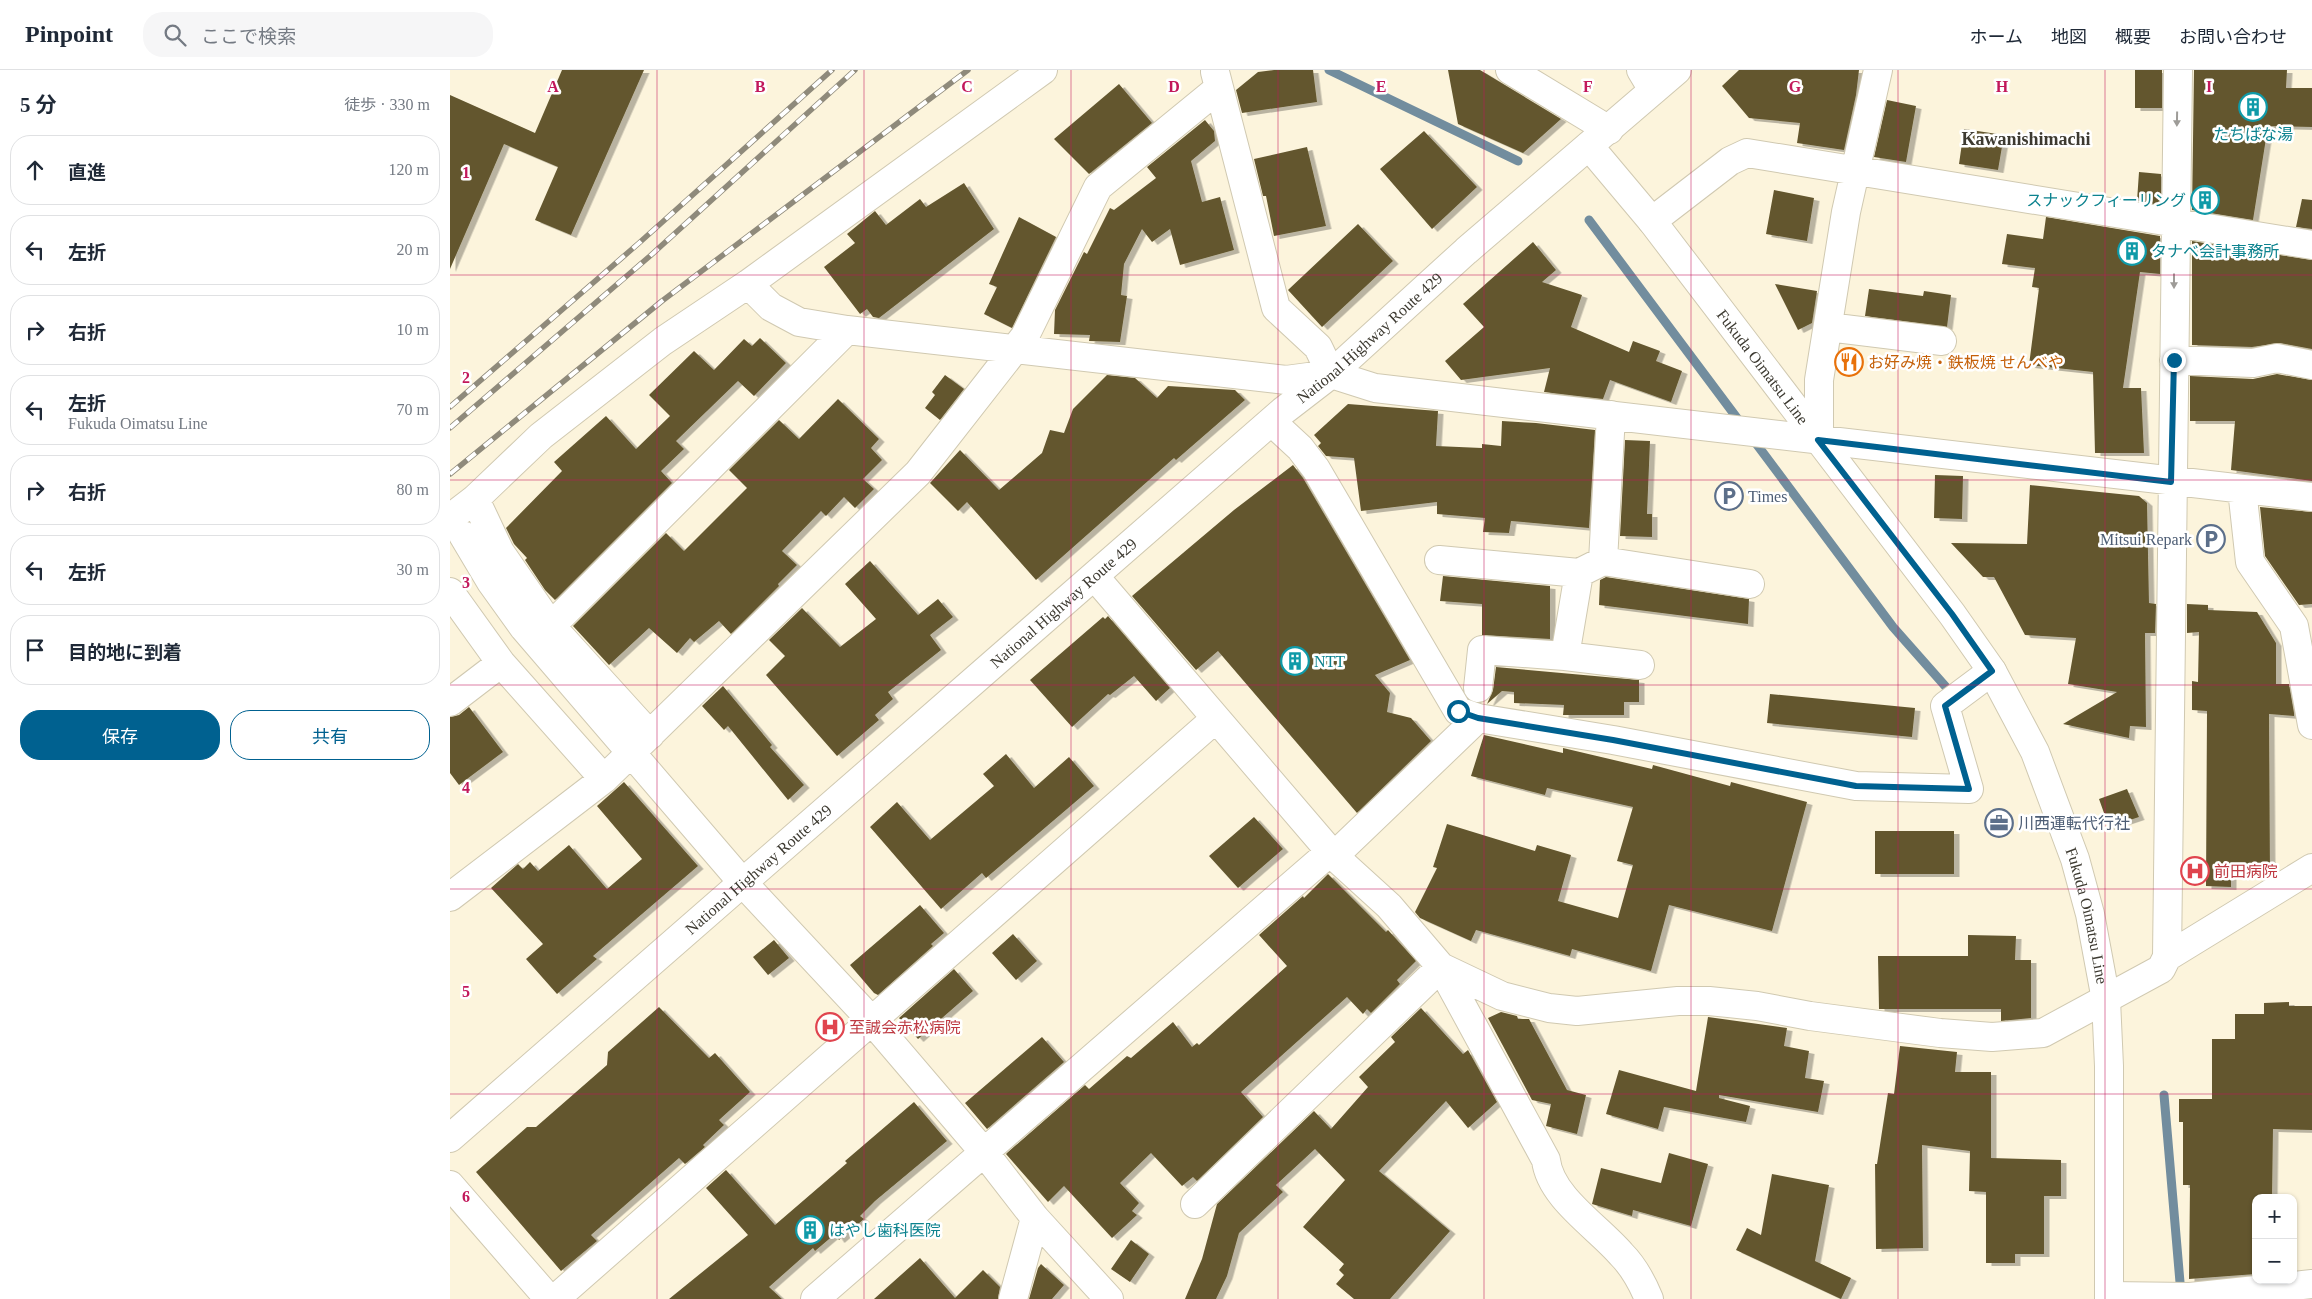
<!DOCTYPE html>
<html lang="ja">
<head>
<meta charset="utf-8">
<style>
	:root { --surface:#fff; --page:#f6f6f7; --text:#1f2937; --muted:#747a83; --line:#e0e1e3; --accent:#006190 }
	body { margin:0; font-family:"Times New Roman","Noto Sans JP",serif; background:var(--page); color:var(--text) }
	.controls { position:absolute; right:15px; bottom:15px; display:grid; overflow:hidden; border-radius:10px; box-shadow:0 1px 4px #0004 }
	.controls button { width:45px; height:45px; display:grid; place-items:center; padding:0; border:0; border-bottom:1px solid var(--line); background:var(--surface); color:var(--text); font:25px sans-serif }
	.stop { position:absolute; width:15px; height:15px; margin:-11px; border:4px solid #006190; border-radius:50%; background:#fff }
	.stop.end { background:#006190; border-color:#fff; box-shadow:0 1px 5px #0008 }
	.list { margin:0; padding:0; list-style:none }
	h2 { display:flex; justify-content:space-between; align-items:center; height:65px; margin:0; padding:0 20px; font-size:21px }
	h2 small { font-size:16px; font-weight:400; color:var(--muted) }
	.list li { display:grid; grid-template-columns:32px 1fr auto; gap:15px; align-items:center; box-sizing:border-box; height:70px; margin:0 10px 10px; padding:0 10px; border:1px solid var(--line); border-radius:20px }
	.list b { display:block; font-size:19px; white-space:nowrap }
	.list p { margin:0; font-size:16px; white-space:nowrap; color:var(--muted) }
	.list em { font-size:16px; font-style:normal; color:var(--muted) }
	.actions { display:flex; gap:10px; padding:15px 20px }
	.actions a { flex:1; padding:11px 0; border:1px solid var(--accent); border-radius:20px; text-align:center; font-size:18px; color:var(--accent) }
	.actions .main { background:var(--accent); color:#fff }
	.icon { flex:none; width:28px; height:28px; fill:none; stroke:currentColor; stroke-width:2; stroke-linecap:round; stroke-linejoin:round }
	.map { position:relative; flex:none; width:1862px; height:1229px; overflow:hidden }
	header { display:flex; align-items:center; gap:30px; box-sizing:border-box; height:70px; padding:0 25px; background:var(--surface); border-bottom:1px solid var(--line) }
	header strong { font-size:24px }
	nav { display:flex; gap:28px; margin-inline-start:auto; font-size:18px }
	.search { width:350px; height:45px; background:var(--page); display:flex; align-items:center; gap:12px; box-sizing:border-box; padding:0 18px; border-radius:20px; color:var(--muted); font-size:19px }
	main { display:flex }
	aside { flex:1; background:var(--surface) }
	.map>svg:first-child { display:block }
</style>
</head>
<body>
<header>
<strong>Pinpoint</strong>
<div class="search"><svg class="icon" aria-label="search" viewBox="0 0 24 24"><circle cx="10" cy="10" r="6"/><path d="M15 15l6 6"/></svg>ここで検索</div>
<nav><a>ホーム</a><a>地図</a><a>概要</a><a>お問い合わせ</a></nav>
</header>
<main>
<aside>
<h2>5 分<small>徒歩 · 330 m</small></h2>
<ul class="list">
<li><svg class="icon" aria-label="ahead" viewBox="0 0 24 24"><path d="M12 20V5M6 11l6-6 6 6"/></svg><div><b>直進</b></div><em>120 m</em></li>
<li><svg class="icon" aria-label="left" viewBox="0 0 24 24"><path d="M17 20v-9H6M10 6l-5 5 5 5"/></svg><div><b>左折</b></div><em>20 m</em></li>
<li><svg class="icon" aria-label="right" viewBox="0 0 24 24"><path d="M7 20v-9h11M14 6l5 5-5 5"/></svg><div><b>右折</b></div><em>10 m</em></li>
<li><svg class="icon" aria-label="left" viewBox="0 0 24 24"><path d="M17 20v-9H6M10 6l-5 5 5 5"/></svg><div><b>左折</b><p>Fukuda Oimatsu Line</p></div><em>70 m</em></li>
<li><svg class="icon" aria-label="right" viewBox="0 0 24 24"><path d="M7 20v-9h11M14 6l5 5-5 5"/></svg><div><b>右折</b></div><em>80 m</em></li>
<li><svg class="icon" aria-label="left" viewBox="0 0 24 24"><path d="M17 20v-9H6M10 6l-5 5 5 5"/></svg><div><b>左折</b></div><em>30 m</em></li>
<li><svg class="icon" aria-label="arrive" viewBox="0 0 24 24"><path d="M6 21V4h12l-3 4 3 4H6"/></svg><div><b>目的地に到着</b></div></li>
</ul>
<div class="actions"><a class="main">保存</a><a>共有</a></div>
</aside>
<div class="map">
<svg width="1862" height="1229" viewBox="0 0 1862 1229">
	<defs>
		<filter id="shadow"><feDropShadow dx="5.5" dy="3" stdDeviation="0" flood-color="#0004"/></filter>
	</defs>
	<rect width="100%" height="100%" fill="#fcf4dc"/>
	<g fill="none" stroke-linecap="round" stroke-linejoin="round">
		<!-- stream -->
		<path stroke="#728d9e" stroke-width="9" d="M879 0 1068 91
			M1139 150 1293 356
			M1302 368 1443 557 1496 617
			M1714 1025 1731 1224"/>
	</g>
	<!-- building -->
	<path fill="#63572f" filter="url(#shadow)" d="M112 0H194L121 165 85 150 108 97 54 74 0 199V25L85 63Z
		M824 0H863L867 32 792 43 786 20 808 2Z
		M998 0H1030L1111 49 1073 83 1008 54Z
		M1289 0H1409L1406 25 1394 80 1347 73 1350 53 1299 48 1272 16Z
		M1685 0H1712V38H1685Z
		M1744 0H1837L1836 18H1862V57L1818 56 1803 150 1742 140Z
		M669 14 702 53 639 104 604 69Z
		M1437 30 1466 36 1456 92 1424 87Z
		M755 50 764 61 765 71 741 91 752 132 770 127 784 180 730 195 720 159 702 172 692 159 674 194 671 225 677 226 670 272 639 271 640 265 604 264 605 240 634 182 637 184 660 138 664 140 706 108 697 97Z
		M1514 59 1554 65 1548 100 1509 94Z
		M974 61 1027 117 982 159 930 99Z
		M857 77 876 156 824 166 816 126H813L804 89Z
		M1689 102 1711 104V135L1687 131Z
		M514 113 544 159 429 248 423 247 417 239 410 244 374 197 405 173 397 164 425 141 436 155 470 129 476 137Z
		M1324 120 1364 128 1357 171 1316 164Z
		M1852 129 1862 130V159L1846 157Z
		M569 147 606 167 562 258 534 244 547 217 539 214Z
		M1596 147 1710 166V204L1690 202 1673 318H1691L1694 383H1645L1643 302 1579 295 1589 218 1582 217 1585 198 1552 194 1557 164 1593 169Z
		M908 154 943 191 872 257 838 220Z
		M1742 171 1862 190V279L1830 273 1802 277 1742 275Z
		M1083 172 1106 200 1092 212 1132 225 1121 257 1179 282 1183 271 1210 281 1206 291 1232 301 1221 332 1160 310 1153 329 1094 322 1100 298 1011 310 995 291 1034 257 1013 234Z
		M1325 214 1367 221 1362 253 1348 260Z
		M1419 219 1473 226 1474 221 1501 225 1497 257 1415 246Z
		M310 268 336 293 304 326 288 311 226 371 234 379 211 401 222 413 105 530 95 520 75 490 77 488 64 474 56 458 112 401 104 392 156 346 186 379 220 346 199 325 244 281 264 300 294 269 302 276Z
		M1827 304 1862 310V411L1781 400 1785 351H1740V306L1803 309Z
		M495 305 514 319 490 350 475 338 485 325 482 322Z
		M657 305 685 308 707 328 718 316 785 320 795 330 726 390 724 388 586 510 517 432 508 441 480 413 510 380 549 420 592 383 600 360 614 363 623 339Z
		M388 329 429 369 421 378 432 390 413 409 424 419 405 438 394 427 376 446 371 441 332 481 347 495 328 514 329 516 281 564 269 551 244 572 240 568 227 583 199 558 159 595 123 556 216 463 234 481 297 418 279 400 329 350 349 369Z
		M898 334 988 341 986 376 1032 378V374L1051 376 1052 351 1086 353 1145 360 1139 458 1061 451 1059 463 1033 462 1035 448 987 444V432L911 441 904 388 876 386 868 376 871 373 864 365Z
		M1175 370 1200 371 1197 444H1202V467L1170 466Z
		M843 395 853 408 960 590 925 605 940 623 937 642 961 648 981 671 907 743 768 581 746 600 682 526 784 440Z
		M1485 405 1513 406 1512 449 1484 448Z
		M1580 415 1689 426 1697 433 1699 533 1706 534 1705 563H1695L1696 657 1680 656 1679 668 1613 654 1667 622 1618 614 1626 568 1575 565 1544 507H1533L1501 473 1577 474Z
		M1810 437 1862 442V534L1849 535 1815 486Z
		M420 491 468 545 488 529 503 547 480 565 491 580 438 622 443 629 425 645 429 650 387 686 316 605 335 586 319 570 352 538 390 577 426 549 395 514Z
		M993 506 1100 516V569L1032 565V534L990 531Z
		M1156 507 1299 529 1298 554 1149 535 1150 510Z
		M1737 534 1758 535V540L1807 542 1826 573V614H1839L1844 643V646L1819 644 1820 805 1781 806V817L1756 816 1757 641 1742 640V611L1748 612 1749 562 1737 563Z
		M658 546 720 618 706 631 684 606 660 625 658 624 622 657 580 610 653 547 655 549Z
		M1046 597 1189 610V632H1174V645H1113L1114 635 1064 633V622L1052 621 1037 634 1043 620Z
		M273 616 322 675 320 677 354 715 338 730 278 656 274 660 252 636Z
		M1320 624 1465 638 1462 667 1317 653Z
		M19 637 53 682 9 715 0 703V647L9 645Z
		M1034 665 1113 683V678L1202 699 1203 695 1280 716 1281 712 1357 732 1322 861 1219 835 1201 901 1122 879 1120 886 1026 860 1021 871 970 848 965 842 987 798 983 797 997 754 1085 781 1087 775 1121 785 1108 831 1168 848 1183 795 1167 791 1183 737 1097 718 1095 725 1021 706Z
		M556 684 584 718 619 687 644 716 536 808 532 803 491 839 420 757 447 732 480 770 544 716 533 704Z
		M174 712 248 796 143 886 147 889 107 924 76 889 93 874 41 818 68 794 73 799 80 792 88 801 119 775 157 819 192 789 147 736Z
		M1677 719 1689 747 1659 757 1649 729Z
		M804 747 833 779 788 818 759 786Z
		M1425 761H1504V804H1425Z
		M878 804 936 862 938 860 966 891 947 910 950 914 921 943 917 939 913 944 897 927 791 1022 813 1047 747 1111 743 1107 732 1116 701 1083 670 1113 689 1133 682 1141 687 1145 662 1168 614 1116 598 1132 556 1084 558 1082 635 1015 639 1019 677 986 681 988 723 952 742 977 747 973 749 975 837 896 809 865 853 826 854 828Z
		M470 835 494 863 481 874 483 876 428 925 424 923 400 895Z
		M563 864 587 891 566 910 542 883Z
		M1518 865 1566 866 1565 890H1581V948L1551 951V939H1429L1428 886H1518Z
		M324 870 339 888 318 905 303 887Z
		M504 899 523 921 468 969 449 948Z
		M1839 932V936H1862V1060L1823 1059 1822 1128H1806V1204L1739 1209 1740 1115H1733V1052H1729V1029H1762V969H1785V944H1814V933Z
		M209 937 259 988 265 983 300 1022 269 1050 274 1055 253 1075 255 1077 235 1094 229 1088 141 1165 147 1171 111 1201 26 1102 77 1057H86L157 995 158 982Z
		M971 938 1013 984 1018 980 1047 1032 1018 1058 996 1031 929 1101 1000 1161 940 1229H904L886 1214 894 1205 889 1200 894 1194 853 1157 895 1110 865 1079 826 1115 833 1122 789 1163 777 1206 766 1229H735L752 1189 767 1134 864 1041 881 1059 918 1017 909 1007 945 972 941 967Z
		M1051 942 1067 946 1068 949H1079L1117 1020 1136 1025 1127 1064 1096 1056 1101 1034 1082 1030 1038 948Z
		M1258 947 1337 958 1334 976 1359 981 1355 1008 1374 1011 1368 1042 1269 1025V1028L1300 1036 1296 1052 1214 1037 1208 1059 1156 1044 1169 1000 1246 1021Z
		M592 967 614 992 537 1059 515 1033Z
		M1450 976 1507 982 1505 1002H1541V1088L1611 1090V1126H1594V1184H1565V1193H1536V1122L1519 1121 1520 1081 1472 1075 1473 1178 1426 1179 1425 1094H1427L1438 1023 1444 1024Z
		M464 1032 497 1071 425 1131 410 1146 414 1149 389 1170 385 1164 365 1181 363 1178 319 1217 332 1229H219L298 1165 256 1118 276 1100 325 1155 397 1093 395 1091Z
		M1219 1083 1258 1094 1241 1156 1183 1140 1182 1146 1142 1134 1151 1098 1211 1113Z
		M1322 1104 1379 1115 1365 1191 1401 1208 1391 1229 1286 1180 1297 1158 1311 1165Z
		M681 1170 699 1184 680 1212 661 1199Z
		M470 1188 505 1228 533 1200 550 1217 548 1229H424Z
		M591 1194 614 1215 602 1229H579L588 1198Z"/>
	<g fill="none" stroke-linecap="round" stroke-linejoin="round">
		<defs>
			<path id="minor" d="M1060 0 1159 60
				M1191 0 1203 20
				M765 2 826 238 868 277 881 304
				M1202 151 1280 91 1297 83 1862 175
				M298 214 321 237 349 252 397 260 836 310 881 304 925 318 1862 427
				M1378 257 1492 271
				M1724 290 1803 293 1827 288 1862 295
				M823 353 850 378 866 399 1008 641 1028 648 884 786
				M1369 370V310L1396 142 1428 0
				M1792 419 1800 492 1844 556 1862 655
				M25 429 50 482 101 556 200 665
				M0 448 25 429 91 366 213 271 298 214 593 0
				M13 465 41 512 74 558 293 813 422 951 533 1081 585 1148 659 1229
				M989 490 1129 503
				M1153 491 1300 514
				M645 507 884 786 939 836 991 897 1096 1090C1100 1127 1148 1157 1171 1184 1184 1197 1192 1212 1199 1229
				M0 522 51 593 154 709 468 403 575 266 648 117 769 18
				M101 556 397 260
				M1115 586 1190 595
				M1028 618 1032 580 1115 586 1129 503 1153 491 1161 345
				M0 632 51 593
				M1028 648 1163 670 1406 716 1519 719 1495 636 1542 601
				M0 827 154 709
				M1717 887 1862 798
				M991 897 1052 926 1099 938 1127 941 1228 931H1259L1307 936 1360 946 1490 963 1542 967 1593 963 1711 899 1717 887 1728 0
				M0 1115 99 1229
				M745 1134 991 897
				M1659 1226 1740 1227 1862 1214
				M105 1229 764 650
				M365 1229 880 782
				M563 1229 585 1148"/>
			<g id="major">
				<path id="s1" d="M1139 76 1202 151 1502 544 1542 601 1585 682 1625 789 1640 844 1656 930 1659 996V1229"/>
			</g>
			<g id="highway">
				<path id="s2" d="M0 1068 833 341 881 304 1016 181 1227 0"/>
			</g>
		</defs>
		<!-- minor casing -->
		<use href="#minor" stroke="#d0c9b1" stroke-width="30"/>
		<!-- major casing -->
		<use href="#major" stroke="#d0c9b1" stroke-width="30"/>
		<!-- highway casing -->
		<use href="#highway" stroke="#d0c9b1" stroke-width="30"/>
		<!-- minor -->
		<use href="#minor" stroke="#fff" stroke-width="28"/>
		<!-- major -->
		<use href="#major" stroke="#fff" stroke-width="28"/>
		<!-- highway -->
		<use href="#highway" stroke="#fff" stroke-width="28"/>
		<defs>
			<path id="rail" d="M0 337 189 173 382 0
				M0 358 200 186 405 0
				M0 404 212 231 518 0"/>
		</defs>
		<!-- rail casing -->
		<use href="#rail" stroke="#8f8a7b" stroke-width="5.5"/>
		<!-- rail -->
		<use href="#rail" stroke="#fff" stroke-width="4" stroke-dasharray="11" stroke-linecap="butt"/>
	</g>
	<!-- one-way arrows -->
	<defs><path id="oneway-solid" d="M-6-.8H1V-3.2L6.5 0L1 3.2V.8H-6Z" transform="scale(1.25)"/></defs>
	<g fill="#9e9c98">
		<use href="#oneway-solid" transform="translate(1727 49) rotate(91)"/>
		<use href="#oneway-solid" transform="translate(1724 211) rotate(90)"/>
	</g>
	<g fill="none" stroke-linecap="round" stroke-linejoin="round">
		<!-- route -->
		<path stroke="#006190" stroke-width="6" d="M1008 641 1028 648 1163 670 1406 716 1519 719 1495 636 1542 601 1502 544 1368 370 1721 412 1724 290"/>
	</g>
	<!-- grid -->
	<path fill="none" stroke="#c2185b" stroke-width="1" stroke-opacity="0.55" d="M207 0V1229M414 0V1229M621 0V1229M828 0V1229M1034 0V1229M1241 0V1229M1448 0V1229M1655 0V1229M0 205H1862M0 410H1862M0 615H1862M0 819H1862M0 1024H1862"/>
	<!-- icons -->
	<defs>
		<symbol id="building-ring" viewBox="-11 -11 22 22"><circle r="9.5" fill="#fff" stroke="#0f9aa8" stroke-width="1.5"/><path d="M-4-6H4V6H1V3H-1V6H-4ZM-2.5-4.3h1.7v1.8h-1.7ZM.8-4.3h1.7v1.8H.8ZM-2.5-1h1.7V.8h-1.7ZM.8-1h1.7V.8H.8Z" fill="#0f9aa8"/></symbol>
		<symbol id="restaurant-ring" viewBox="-11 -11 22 22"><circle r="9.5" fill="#fff" stroke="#e8710a" stroke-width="1.5"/><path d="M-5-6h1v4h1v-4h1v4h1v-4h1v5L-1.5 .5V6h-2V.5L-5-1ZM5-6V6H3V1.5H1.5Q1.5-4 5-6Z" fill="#e8710a"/></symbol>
		<symbol id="parking-ring" viewBox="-11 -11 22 22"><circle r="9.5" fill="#fff" stroke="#5c6f8a" stroke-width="1.5"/><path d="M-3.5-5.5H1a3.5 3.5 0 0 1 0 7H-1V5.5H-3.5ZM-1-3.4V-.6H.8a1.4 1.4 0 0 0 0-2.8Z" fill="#5c6f8a"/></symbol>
		<symbol id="office-ring" viewBox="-11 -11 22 22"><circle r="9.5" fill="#fff" stroke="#5c6f8a" stroke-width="1.5"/><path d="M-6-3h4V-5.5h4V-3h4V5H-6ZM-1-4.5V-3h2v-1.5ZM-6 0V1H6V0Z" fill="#5c6f8a"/></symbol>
		<symbol id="hospital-ring" viewBox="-11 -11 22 22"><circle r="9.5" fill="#fff" stroke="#e0444e" stroke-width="1.5"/><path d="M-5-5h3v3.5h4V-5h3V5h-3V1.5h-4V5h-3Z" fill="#e0444e"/></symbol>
	</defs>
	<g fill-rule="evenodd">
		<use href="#building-ring" x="1787" y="21" width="32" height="32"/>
		<use href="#building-ring" x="1739" y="114" width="32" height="32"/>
		<use href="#building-ring" x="1666" y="165" width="32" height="32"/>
		<use href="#restaurant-ring" x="1383" y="276" width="32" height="32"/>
		<use href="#parking-ring" x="1263" y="410" width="32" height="32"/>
		<use href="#parking-ring" x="1745" y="453" width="32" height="32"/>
		<use href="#building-ring" x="829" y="575" width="32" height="32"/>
		<use href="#office-ring" x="1533" y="737" width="32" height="32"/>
		<use href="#hospital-ring" x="1729" y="785" width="32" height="32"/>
		<use href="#hospital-ring" x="364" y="941" width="32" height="32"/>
		<use href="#building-ring" x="344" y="1144" width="32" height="32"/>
	</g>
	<g text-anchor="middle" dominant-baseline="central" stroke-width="5" stroke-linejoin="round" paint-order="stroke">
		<!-- culture labels -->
		<g font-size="16" fill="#0d838f" stroke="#fff" text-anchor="start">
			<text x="1803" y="64" text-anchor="middle">たちばな湯</text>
			<text x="1736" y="130" text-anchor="end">スナックフィーリング</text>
			<text x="1701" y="181">タナベ会計事務所</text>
			<text x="864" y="591">NTT</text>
			<text x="379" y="1160">はやし歯科医院</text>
		</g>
		<!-- street labels -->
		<g font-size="16" fill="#3d3a31" stroke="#fff">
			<text stroke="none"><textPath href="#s2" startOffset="1219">National Highway Route 429</textPath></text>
			<text stroke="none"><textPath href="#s1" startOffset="281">Fukuda Oimatsu Line</textPath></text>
			<text stroke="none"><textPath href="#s2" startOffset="814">National Highway Route 429</textPath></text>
			<text stroke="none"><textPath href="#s2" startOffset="409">National Highway Route 429</textPath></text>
			<text stroke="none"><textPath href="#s1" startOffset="926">Fukuda Oimatsu Line</textPath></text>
		</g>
		<!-- food labels -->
		<g font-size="16" fill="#c56008" stroke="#fff" text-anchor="start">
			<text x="1418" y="292">お好み焼・鉄板焼 せんべや</text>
		</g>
		<!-- service labels -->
		<g font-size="16" fill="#4e5e75" stroke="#fff" text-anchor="start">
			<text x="1298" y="426">Times</text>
			<text x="1742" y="469" text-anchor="end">Mitsui Repark</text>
			<text x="1568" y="753">川西運転代行社</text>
		</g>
		<!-- health labels -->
		<g font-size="16" fill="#be3a42" stroke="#fff" text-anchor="start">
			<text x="1764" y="801">前田病院</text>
			<text x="399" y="957">至誠会赤松病院</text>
		</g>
		<!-- neighbourhood labels -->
		<g font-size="18" font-weight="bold" fill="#3d3a31" stroke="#fff">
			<text x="1576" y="69">Kawanishimachi</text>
		</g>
	</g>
	<g font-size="16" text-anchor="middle" font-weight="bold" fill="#c2185b" stroke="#fff" stroke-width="5" stroke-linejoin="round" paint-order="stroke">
		<text x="103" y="22">A</text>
		<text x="310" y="22">B</text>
		<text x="517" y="22">C</text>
		<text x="724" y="22">D</text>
		<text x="931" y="22">E</text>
		<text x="1138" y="22">F</text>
		<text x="1345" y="22">G</text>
		<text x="1552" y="22">H</text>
		<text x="1759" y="22">I</text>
		<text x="16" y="108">1</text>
		<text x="16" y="313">2</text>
		<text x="16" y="518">3</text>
		<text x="16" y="723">4</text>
		<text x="16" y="927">5</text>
		<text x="16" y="1132">6</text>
	</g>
</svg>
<div class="controls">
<button>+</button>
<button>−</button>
</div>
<div class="stop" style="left:1008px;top:641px"></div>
<div class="stop end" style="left:1724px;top:290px"></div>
</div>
</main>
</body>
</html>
